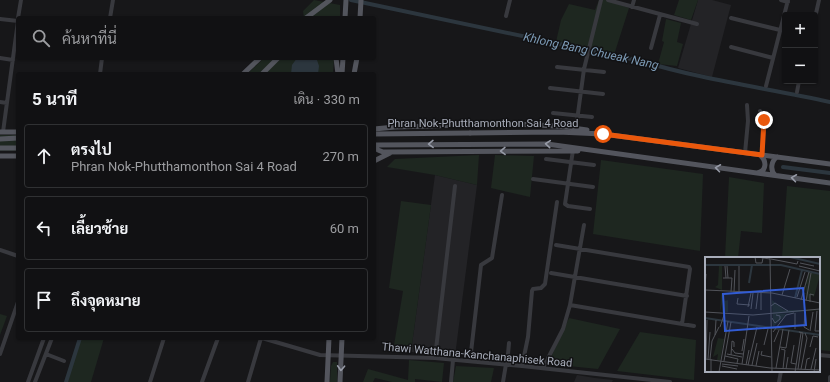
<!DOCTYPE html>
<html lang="th">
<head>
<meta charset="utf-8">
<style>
	:root { --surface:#111113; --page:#1e1f21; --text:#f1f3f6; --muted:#9c9da0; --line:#303133 }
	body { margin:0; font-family:Roboto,Sarabun,sans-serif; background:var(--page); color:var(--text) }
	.controls { position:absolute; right:12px; top:12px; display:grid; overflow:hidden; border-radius:4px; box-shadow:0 1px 3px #0004 }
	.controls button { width:36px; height:36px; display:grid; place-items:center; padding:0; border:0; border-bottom:1px solid var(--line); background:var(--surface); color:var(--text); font:20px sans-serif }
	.stop { position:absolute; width:12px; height:12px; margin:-9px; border:3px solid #ea580c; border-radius:50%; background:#fff }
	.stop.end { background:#ea580c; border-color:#fff; box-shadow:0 1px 4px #0008 }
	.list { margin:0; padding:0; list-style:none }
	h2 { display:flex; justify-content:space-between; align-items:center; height:52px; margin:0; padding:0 16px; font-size:17px }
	h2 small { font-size:13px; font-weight:400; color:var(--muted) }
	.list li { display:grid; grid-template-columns:26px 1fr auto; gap:12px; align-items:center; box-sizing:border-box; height:64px; margin:0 8px 8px; padding:0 8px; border:1px solid var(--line); border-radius:4px }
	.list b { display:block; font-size:15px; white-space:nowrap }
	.list p { margin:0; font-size:13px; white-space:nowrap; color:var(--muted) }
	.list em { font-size:13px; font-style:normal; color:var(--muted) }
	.icon { flex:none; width:22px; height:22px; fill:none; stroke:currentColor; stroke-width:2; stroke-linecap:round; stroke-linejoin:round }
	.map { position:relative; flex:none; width:830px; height:382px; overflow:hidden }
	.search { position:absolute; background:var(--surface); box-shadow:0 1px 3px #0004; left:16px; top:16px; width:360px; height:44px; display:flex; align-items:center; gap:10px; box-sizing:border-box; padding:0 14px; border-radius:4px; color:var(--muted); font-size:15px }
	.panel { position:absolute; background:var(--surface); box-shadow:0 1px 3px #0004; left:16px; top:72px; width:360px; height:268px; border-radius:4px }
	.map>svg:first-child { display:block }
</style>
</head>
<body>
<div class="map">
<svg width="830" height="382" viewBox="0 0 830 382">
	<rect width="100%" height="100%" fill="#171719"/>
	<!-- built -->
	<path fill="#232326" d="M698 0H712L731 5 712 77 678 68Z
		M435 175 477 185 455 356 411 352Z
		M577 375 595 378 613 380 612 382H574Z"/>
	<!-- green -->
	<path fill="#1e2720" d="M314 0 340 5V18H304L303 11Z
		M599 0H606L629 8 614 55 555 46 561 20 569 4 595 10Z
		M679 0H698L691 20 674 15Z
		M666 19 681 23 677 42 683 44 677 66 658 64 664 42 662 41Z
		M264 58H334L333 74H247Z
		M0 135H18V151H0Z
		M479 155 477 185 435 175 387 167 395 159Z
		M495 155 534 156 530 197 491 188Z
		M601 160 703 174 700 251 593 234Z
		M729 177 764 183 762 233 741 231 738 258H725Z
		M787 186 830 191V351L819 350V258H782Z
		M401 201 431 205 411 352 393 351 403 291 389 288Z
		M0 314 7 316 0 335Z
		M569 318 620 329 598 369 548 364Z
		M640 332 696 340 694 380 617 371Z
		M79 338H104L91 382H65Z
		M409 360 444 363 442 382 415 379V382H392L375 378 373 382H363L368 369 408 380Z
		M333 362H337V382H330L331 366Z
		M456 366 494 368 491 382H453Z"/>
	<!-- water -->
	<path fill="#2c363e" d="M297 58 317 60 319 66 318 74H291L292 65Z"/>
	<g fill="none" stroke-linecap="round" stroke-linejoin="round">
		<!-- canal -->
		<path stroke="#2c363e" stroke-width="4" d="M351 0 641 61C703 80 767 88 830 102
			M783 167 830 173
			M66 382 80 338"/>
		<!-- minor -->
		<path stroke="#38393e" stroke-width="4" d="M608 0 697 24
			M781 0 788 2
			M632 7 634 0
			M506 16 510 0
			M18 18 21 0
			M110 18 113 0
			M731 18 780 30
			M815 18 819 0
			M0 19 18 21
			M731 47 773 58
			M651 48 660 15
			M0 58 13 60
			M557 67 604 72
			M100 74 102 58
			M766 86 788 0
			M550 88 603 94
			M797 92 799 81
			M0 102 7 103
			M760 111 764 119 762 155
			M553 113 592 117
			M576 128 584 69 601 0
			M3 132 18 21
			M573 150 565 204 568 206 590 209
			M745 153 748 121 747 105
			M546 159 594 165
			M533 179 593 187
			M556 245 689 267 690 269 682 324
			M0 250 18 256
			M551 273 687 296
			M570 305 694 326
			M262 338 320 355 435 358 522 366 670 382
			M0 354 18 302
			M46 354 64 361
			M819 355 830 356
			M435 358 455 186
			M470 361 481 265 492 258 502 195
			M507 365 509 343
			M522 366 528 337 532 291 533 289 541 288 545 284 557 202
			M543 368 563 329 570 305 584 225
			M28 382 44 338
			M35 382 52 338
			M150 382 164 338
			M202 382 218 338
			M248 382 261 338
			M451 382 453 360
			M503 382 506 364
			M779 382 781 371
			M830 382V377"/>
		<!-- major -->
		<path stroke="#53555d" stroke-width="5" d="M306 18 330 0
			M345 18 346 0
			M360 18 361 0
			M336 58 338 74
			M243 74 260 58
			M262 74 278 58
			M342 74 343 58
			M354 74 357 58
			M374 129 395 127C456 126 527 120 587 130
			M0 132H18
			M470 133 558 132 603 134 830 164
			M0 139 18 138
			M374 145 547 144 830 183
			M374 145 378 150 383 152 578 151
			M0 148H18
			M0 156H18
			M374 161 390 153
			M757 173C767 171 767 161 760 155
			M775 175C770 170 771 161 777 157
			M327 382 329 338
			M340 382 342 338"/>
		<!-- major-bridge -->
		<path stroke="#53555d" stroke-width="5" d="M374 134 470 133"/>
	</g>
	<!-- one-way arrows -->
	<defs><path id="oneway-chevron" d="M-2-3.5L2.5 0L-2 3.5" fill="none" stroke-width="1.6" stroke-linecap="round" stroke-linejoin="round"/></defs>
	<g stroke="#979ba7">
		<use href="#oneway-chevron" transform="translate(431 144) rotate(179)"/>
		<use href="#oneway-chevron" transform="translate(548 144) rotate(-175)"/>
		<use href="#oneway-chevron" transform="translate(503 151) rotate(179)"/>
		<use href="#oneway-chevron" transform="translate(718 168) rotate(-172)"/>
		<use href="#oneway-chevron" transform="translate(794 178) rotate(-172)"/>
		<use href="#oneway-chevron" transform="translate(341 368) rotate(93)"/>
	</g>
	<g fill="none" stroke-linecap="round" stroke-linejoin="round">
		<!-- route -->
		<path stroke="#ea580c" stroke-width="5" d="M603 134 762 155 764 120"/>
	</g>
	<g text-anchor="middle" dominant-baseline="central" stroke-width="3" stroke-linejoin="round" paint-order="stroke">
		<!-- street labels -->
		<g font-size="11" fill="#a8adba" stroke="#121214">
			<text x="483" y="123">Phran Nok-Phutthamonthon Sai 4 Road</text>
			<text transform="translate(477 355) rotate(5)">Thawi Watthana-Kanchanaphisek Road</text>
		</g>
		<!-- water labels -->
		<g font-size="12" font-style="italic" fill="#7d9bb6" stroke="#121214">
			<text transform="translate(591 51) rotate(12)">Khlong Bang Chueak Nang</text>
		</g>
	</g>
	<!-- overview -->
	<g transform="translate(705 257)">
		<rect width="115" height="115" fill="#171719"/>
		<path d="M14 8 17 9V33L10 30 13 28ZM104 15 115 18 109 40 106 38 103 44 101 37H98L101 36 100 29 103 28 100 27ZM16 35 20 44 23 43V55H17L18 43 15 55ZM67 43 79 53H115L72 57H82L68 70ZM13 81 19 82 15 103H12L13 97 8 100Z" fill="#1e2720"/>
		<path fill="none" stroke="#2c363e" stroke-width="2" d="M85 0 115 7M0 8H76L115 17M44 26 47 8M90 41 97 13M0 61 115 78"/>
		<path fill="none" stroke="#515359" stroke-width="1" d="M50 0 51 6H57L58 1M52 0 65 2M65 0 67 115M66 2 92 7 93 4M95 6 109 9M20 9 21 21M22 9 23 21M34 9V36M94 9 115 14M18 21H27L26 35M0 29 1 17M0 33 67 36 115 46M29 35 30 13M77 38 85 12M92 40 100 15M33 41 32 47 45 48M96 43 104 15M101 44 106 16M105 45V37L109 38M66 49 70 46 83 54M43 50 46 36M46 52 48 36M51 52 53 36M56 53V36M112 54 110 74H115M0 55 48 58 115 52M100 55 99 70 104 73M67 61 70 66 75 62V59L71 58M15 70 19 58M90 72V56M105 74 108 55M68 75 81 58 89 56M10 78 11 63M69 85 74 73M59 88 63 72M89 88 86 106 91 107M75 90 81 91 84 73M105 90 108 79 113 80M27 92 30 96 38 97M76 92 80 93 78 112M37 94 39 82M57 94 56 98 66 100M22 97 37 100M26 98 27 84 29 85V90M20 99 33 102 32 106M0 102 65 111 115 113M1 102 2 63M3 102 5 75M5 102 7 84 14 70M19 104 26 65M17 107 33 109M37 107 44 59M41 108 44 93M43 108 52 70M47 108 52 86M17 109 32 112M51 109 54 94M71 111 78 72M81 112 83 100M93 112 98 76 94 75M96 112 102 81 100 76M106 112 111 91M100 113 102 102 105 101M6 115V102M14 115 23 64M90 115 96 76M109 115 111 102"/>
		<path fill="#325cd4" fill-opacity="0.15" stroke="#325cd4" stroke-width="2" d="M98 31 101 68 20 74 18 37Z"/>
		<rect width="115" height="115" fill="none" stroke="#a8adba" stroke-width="2"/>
	</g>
</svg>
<div class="controls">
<button>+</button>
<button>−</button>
</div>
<div class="stop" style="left:603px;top:134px"></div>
<div class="stop end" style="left:764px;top:120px"></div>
<div class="search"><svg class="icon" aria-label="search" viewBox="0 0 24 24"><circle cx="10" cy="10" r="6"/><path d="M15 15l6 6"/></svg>ค้นหาที่นี่</div>
<section class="panel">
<h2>5 นาที<small>เดิน · 330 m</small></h2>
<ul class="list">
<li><svg class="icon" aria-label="ahead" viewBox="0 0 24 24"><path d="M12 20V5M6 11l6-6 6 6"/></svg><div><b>ตรงไป</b><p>Phran Nok-Phutthamonthon Sai 4 Road</p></div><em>270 m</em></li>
<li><svg class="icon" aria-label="left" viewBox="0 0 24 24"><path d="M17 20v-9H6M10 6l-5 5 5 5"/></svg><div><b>เลี้ยวซ้าย</b></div><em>60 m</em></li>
<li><svg class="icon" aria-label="arrive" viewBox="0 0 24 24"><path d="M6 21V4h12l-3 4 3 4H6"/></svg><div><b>ถึงจุดหมาย</b></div></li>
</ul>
</section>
</div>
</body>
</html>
